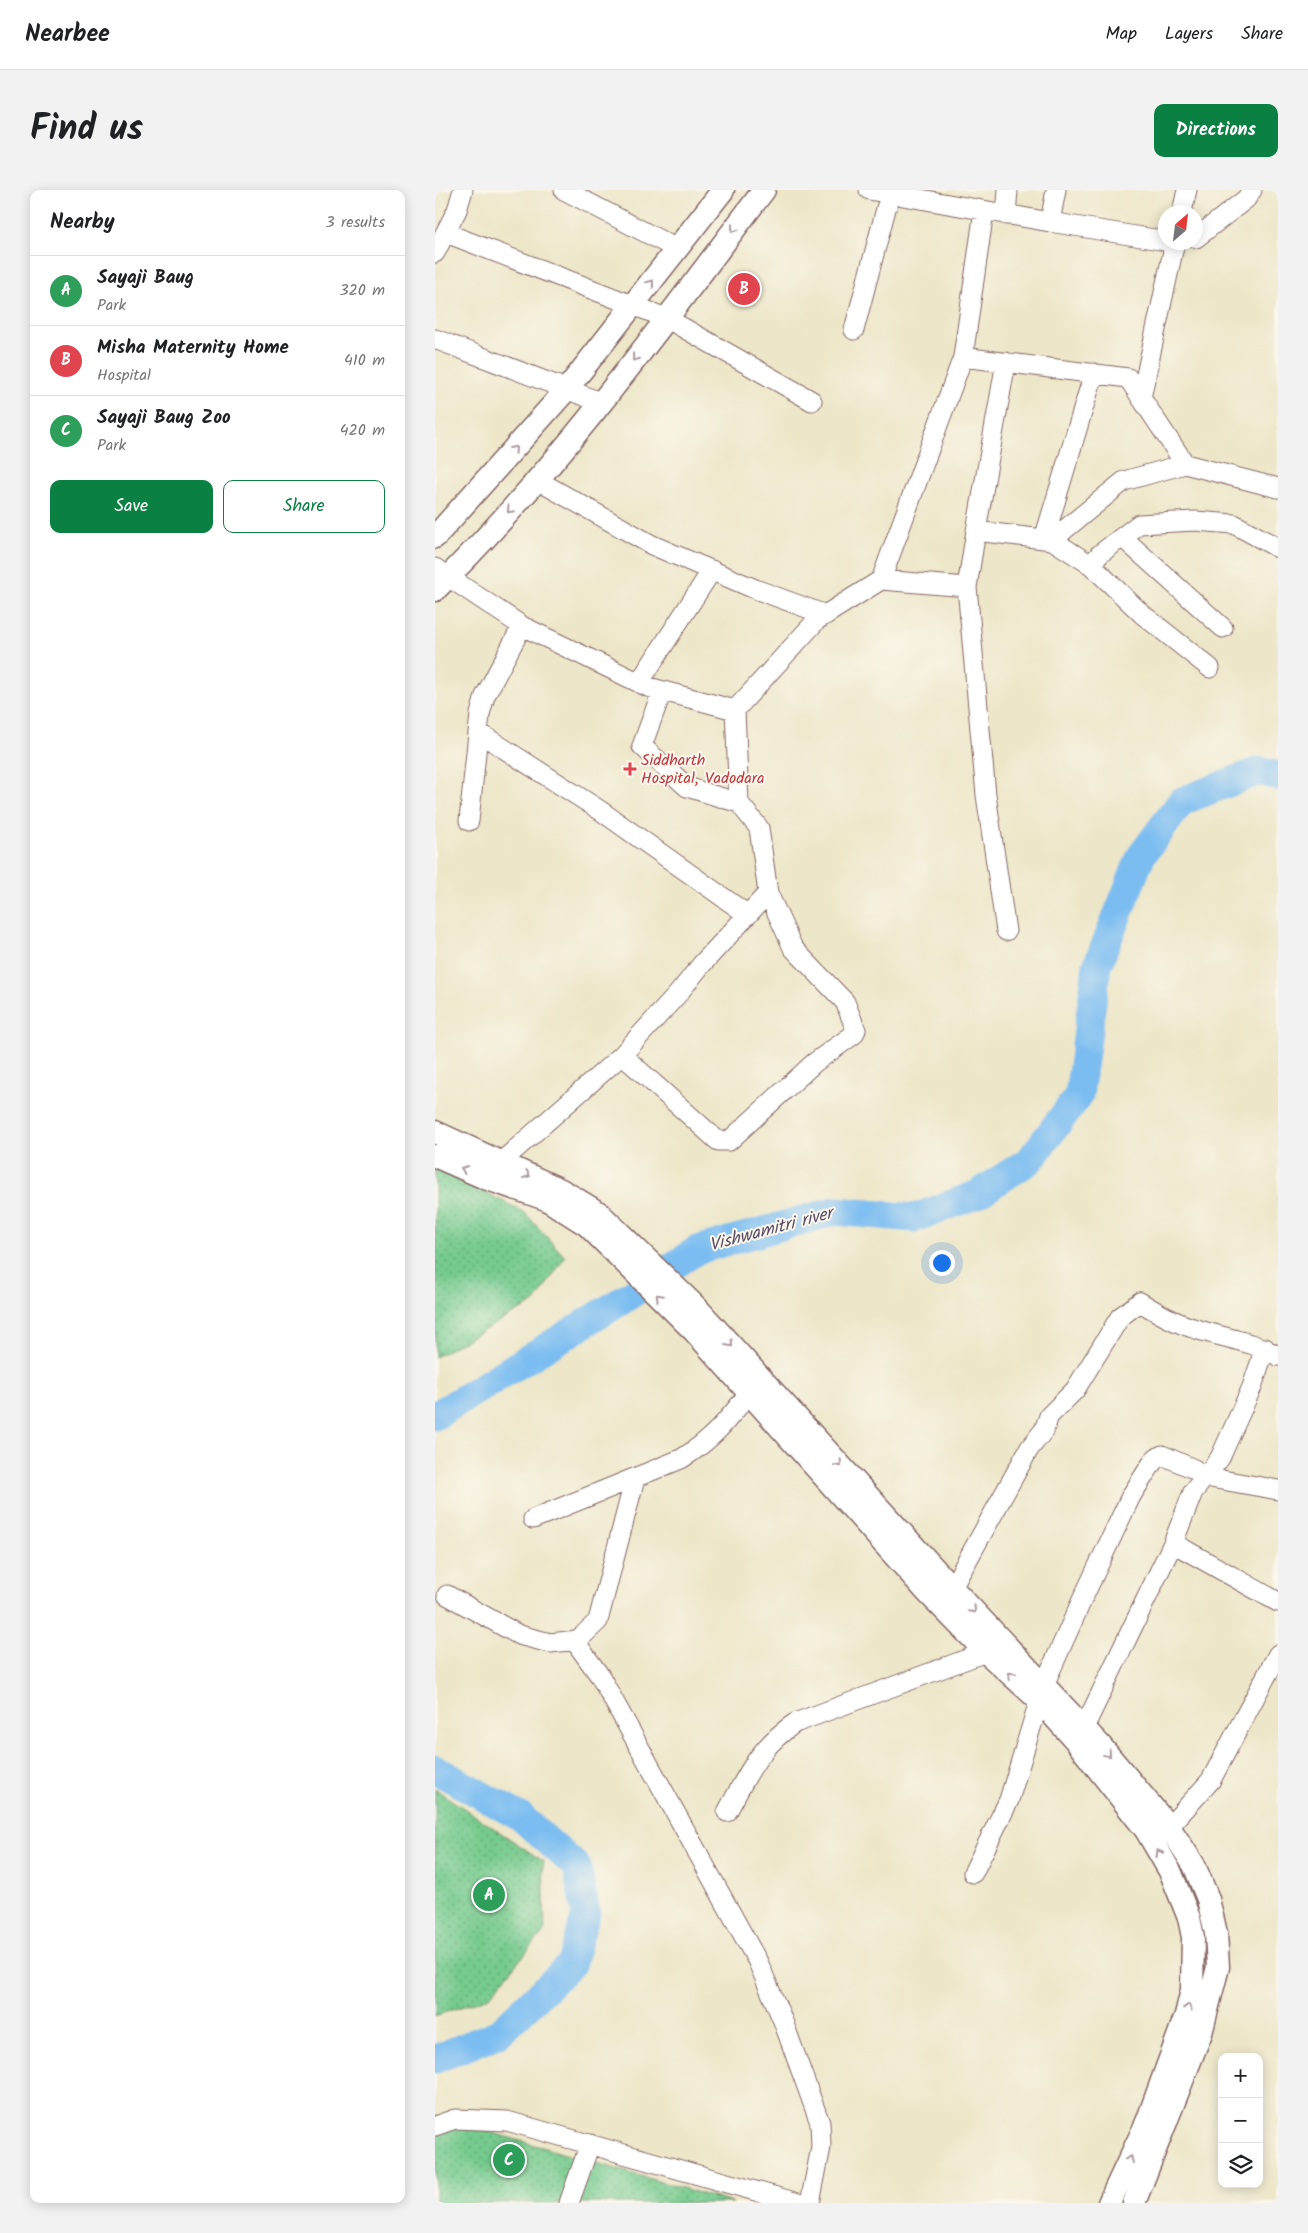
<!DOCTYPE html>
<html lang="en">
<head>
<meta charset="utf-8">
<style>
	:root { --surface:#fff; --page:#f2f2f2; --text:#202124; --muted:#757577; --line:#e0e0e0; --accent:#0b8043 }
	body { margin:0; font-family:Kalam,sans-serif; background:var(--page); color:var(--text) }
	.controls { position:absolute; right:15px; bottom:15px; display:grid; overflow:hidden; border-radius:10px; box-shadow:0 2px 12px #0003 }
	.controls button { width:45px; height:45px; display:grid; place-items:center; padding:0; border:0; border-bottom:1px solid var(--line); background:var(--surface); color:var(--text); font:25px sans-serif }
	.compass { position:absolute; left:723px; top:15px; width:45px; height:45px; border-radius:50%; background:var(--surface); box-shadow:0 2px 12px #0003; rotate:28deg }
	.you { position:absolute; left:506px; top:1072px; width:18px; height:18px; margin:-12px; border:4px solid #fff; border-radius:50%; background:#1a73e8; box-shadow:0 0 0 8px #1a73e833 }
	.badge { display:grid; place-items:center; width:32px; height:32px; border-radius:50%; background:var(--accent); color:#fff; font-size:16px; font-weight:700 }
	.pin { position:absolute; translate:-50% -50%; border:2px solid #fff; box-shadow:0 1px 5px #0006 }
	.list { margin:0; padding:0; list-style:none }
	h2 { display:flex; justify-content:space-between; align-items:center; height:65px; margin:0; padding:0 20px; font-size:21px }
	h2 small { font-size:16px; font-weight:400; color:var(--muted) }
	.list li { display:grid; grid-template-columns:32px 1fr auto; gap:15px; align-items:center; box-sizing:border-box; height:70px; padding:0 20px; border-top:1px solid var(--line) }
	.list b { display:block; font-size:19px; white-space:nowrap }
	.list p { margin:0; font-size:16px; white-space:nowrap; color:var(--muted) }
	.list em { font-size:16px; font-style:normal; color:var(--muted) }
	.actions { display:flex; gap:10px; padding:15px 20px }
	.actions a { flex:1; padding:11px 0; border:1px solid var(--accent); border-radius:10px; text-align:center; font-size:18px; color:var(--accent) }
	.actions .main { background:var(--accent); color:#fff }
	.icon { flex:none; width:28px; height:28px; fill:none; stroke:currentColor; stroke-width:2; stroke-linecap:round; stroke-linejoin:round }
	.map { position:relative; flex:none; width:843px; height:2013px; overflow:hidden; border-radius:10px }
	header { display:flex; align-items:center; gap:30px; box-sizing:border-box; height:70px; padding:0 25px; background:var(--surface); border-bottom:1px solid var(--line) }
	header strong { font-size:24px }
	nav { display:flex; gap:28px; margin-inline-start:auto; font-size:18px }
	.intro { display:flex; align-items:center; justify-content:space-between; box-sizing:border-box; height:120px; padding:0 30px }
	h1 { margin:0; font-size:35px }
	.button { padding:12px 22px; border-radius:10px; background:var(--accent); color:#fff; font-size:18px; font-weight:700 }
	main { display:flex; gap:30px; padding:0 30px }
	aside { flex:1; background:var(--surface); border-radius:10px; box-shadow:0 2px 12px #0003 }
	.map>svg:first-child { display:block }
</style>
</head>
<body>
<header>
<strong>Nearbee</strong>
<nav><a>Map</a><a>Layers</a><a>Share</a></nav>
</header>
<div class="intro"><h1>Find us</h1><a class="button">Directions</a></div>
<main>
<aside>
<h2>Nearby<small>3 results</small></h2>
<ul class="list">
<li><span class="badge" style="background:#2e9e5b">A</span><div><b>Sayaji Baug</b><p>Park</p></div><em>320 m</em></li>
<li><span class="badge" style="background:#e0444e">B</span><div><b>Misha Maternity Home</b><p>Hospital</p></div><em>410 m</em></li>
<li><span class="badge" style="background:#2e9e5b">C</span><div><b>Sayaji Baug Zoo</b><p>Park</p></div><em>420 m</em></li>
</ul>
<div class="actions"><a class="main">Save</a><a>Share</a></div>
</aside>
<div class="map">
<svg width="843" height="2013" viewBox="0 0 843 2013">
	<defs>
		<pattern id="green-dots" width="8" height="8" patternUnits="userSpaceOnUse" patternTransform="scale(1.25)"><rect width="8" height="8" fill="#76cb8e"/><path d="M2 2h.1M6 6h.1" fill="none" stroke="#63a474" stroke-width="1.8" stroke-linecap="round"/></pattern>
	</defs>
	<rect width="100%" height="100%" fill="#fbf7ec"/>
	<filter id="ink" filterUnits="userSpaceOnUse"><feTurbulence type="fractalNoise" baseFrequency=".02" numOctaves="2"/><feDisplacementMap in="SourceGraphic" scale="10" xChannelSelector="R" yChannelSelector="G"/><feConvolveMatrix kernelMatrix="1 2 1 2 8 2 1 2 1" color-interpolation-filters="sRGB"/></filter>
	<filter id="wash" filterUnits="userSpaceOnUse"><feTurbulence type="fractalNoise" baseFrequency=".0096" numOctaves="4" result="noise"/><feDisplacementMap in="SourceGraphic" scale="20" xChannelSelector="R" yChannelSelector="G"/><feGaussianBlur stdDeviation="1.12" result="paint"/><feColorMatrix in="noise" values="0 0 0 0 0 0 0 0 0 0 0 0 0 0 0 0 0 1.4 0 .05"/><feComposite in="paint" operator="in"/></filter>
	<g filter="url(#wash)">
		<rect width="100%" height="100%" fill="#ede6c8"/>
		<!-- green -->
		<path fill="url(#green-dots)" stroke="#60755c" d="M0 977 89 1022 130 1067 100 1112 0 1167Z
			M0 1599 108 1671 110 1740 54 1807 0 1826Z
			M0 1926 298 2013H0Z"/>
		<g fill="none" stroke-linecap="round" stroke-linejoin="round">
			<!-- river -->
			<path stroke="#7cbdf1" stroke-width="29" d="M0 1226 183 1113 262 1060 400 1021 480 1028 543 1004 595 970 644 905 662 776 706 666 747 611 824 581 843 586
				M0 1579 87 1628 142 1677 151 1724 136 1774 64 1843 0 1869"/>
		</g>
	</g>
	<g filter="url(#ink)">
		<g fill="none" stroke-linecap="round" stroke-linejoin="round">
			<defs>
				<path id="minor" d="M129 0 242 59
					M434 0 615 32 621 0
					M747 22 752 0
					M571 25 573 0
					M615 32 731 51
					M11 43 231 128 377 211
					M761 48 811 9 817 0
					M0 63 22 20 28 0
					M419 140 456 0
					M0 149 165 212
					M528 167 549 21
					M706 208 740 52
					M102 290 217 355 320 399 391 425
					M541 341 571 172
					M687 347 788 438
					M609 349 659 183
					M617 350 656 375
					M0 378 87 436 213 497 300 520 382 430 446 390 532 397 541 341 617 350 689 291 750 274 843 298
					M446 390 528 167 693 188 750 274
					M532 397 551 605 571 741
					M775 478 707 424 656 375 665 364 704 334 760 331 799 334 843 358
					M204 493 277 380
					M300 520 304 613
					M43 542 166 621 313 725
					M34 631 45 524 50 506 87 436
					M187 865 283 951H294L379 873 418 845 421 840 410 812 358 758 333 703 324 638 304 613 252 597 207 556 227 501
					M65 973 187 865 242 805 267 774 333 703
					M98 1329 246 1269C277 1250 292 1231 314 1203
					M738 1353 843 1412
					M517 1398 594 1259 609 1240 614 1226 640 1200 685 1127 705 1112C723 1123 740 1133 761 1139 788 1148 818 1151 843 1166
					M12 1405 84 1445 115 1453 143 1450 163 1431 200 1288
					M139 1450 165 1486 323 1772 348 1831 385 1933 386 1957 375 2013
					M649 1538 738 1353 758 1302 785 1268 817 1197 830 1158
					M292 1622C313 1584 323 1558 360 1533L551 1462
					M734 1637 776 1590 843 1464
					M538 1683 574 1610 609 1495 647 1410 696 1306 719 1270 727 1265 759 1279 770 1287 843 1300
					M0 1936 20 1929 72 1931 363 2013
					M134 2013 155 1954"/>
				<path id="tertiary" d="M0 347 132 199 288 0
					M0 400C123 279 225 137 329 0
					M0 942 126 1000 164 1023 262 1118 517 1398 665 1555 734 1637 759 1675 773 1709 781 1743 783 1777 766 1843 699 2013
					M0 966 50 988 111 1009 152 1035 259 1141 492 1402 551 1462 605 1511 640 1550 711 1640 736 1683 754 1728 758 1747 757 1800 751 1825 712 1932 674 2013"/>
			</defs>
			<!-- minor casing -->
			<use href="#minor" stroke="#836562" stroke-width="21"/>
			<!-- tertiary casing -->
			<use href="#tertiary" stroke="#836562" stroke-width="25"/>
			<!-- minor -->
			<use href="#minor" stroke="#fff" stroke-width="19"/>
			<!-- tertiary -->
			<use href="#tertiary" stroke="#fff" stroke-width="22"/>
		</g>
		<!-- one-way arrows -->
		<defs><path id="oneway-chevron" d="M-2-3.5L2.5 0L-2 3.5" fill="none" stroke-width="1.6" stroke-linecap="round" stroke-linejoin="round" transform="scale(1.25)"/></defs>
		<g stroke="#ae9aa0">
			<use href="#oneway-chevron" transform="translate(299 39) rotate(127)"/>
			<use href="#oneway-chevron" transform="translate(216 93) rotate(-53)"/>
			<use href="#oneway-chevron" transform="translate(200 168) rotate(129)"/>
			<use href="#oneway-chevron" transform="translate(79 259) rotate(-48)"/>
			<use href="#oneway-chevron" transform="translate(75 320) rotate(133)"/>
			<use href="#oneway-chevron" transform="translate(29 979) rotate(-156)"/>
			<use href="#oneway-chevron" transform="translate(92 985) rotate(24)"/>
			<use href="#oneway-chevron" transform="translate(224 1107) rotate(-135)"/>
			<use href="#oneway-chevron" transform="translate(295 1154) rotate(48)"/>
			<use href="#oneway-chevron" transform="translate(404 1274) rotate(48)"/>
			<use href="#oneway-chevron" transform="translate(538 1420) rotate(47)"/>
			<use href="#oneway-chevron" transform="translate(576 1485) rotate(-137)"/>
			<use href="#oneway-chevron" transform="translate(673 1564) rotate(50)"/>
			<use href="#oneway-chevron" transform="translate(724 1663) rotate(-120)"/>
			<use href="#oneway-chevron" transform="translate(753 1817) rotate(-76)"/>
			<use href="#oneway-chevron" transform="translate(695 1969) rotate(-65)"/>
		</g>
	</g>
	<!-- markers -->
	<path fill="#e0444e" stroke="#fbf7ec" stroke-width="2" d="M192.5 571.5h5v5h5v5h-5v5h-5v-5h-5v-5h5z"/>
	<g text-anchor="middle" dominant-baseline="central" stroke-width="4" stroke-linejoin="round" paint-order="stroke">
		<!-- health labels -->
		<g font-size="16" fill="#be3a42" stroke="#fbf7ec" text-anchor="start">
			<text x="206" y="570">Siddharth<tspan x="206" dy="18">Hospital, Vadodara</tspan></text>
		</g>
		<!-- water labels -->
		<g font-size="18" font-style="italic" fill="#594e66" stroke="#fbf7ec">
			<text transform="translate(336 1040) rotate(-15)">Vishwamitri river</text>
		</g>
	</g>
</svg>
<div class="controls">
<button>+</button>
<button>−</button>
<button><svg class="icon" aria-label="layers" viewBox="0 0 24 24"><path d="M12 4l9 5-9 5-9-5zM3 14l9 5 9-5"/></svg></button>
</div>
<svg class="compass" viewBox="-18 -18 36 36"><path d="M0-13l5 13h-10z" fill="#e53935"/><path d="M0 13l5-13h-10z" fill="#757577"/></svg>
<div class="you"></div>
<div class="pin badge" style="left:54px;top:1705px;background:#2e9e5b">A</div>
<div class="pin badge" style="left:309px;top:99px;background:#e0444e">B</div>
<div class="pin badge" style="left:74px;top:1970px;background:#2e9e5b">C</div>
</div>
</main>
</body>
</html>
